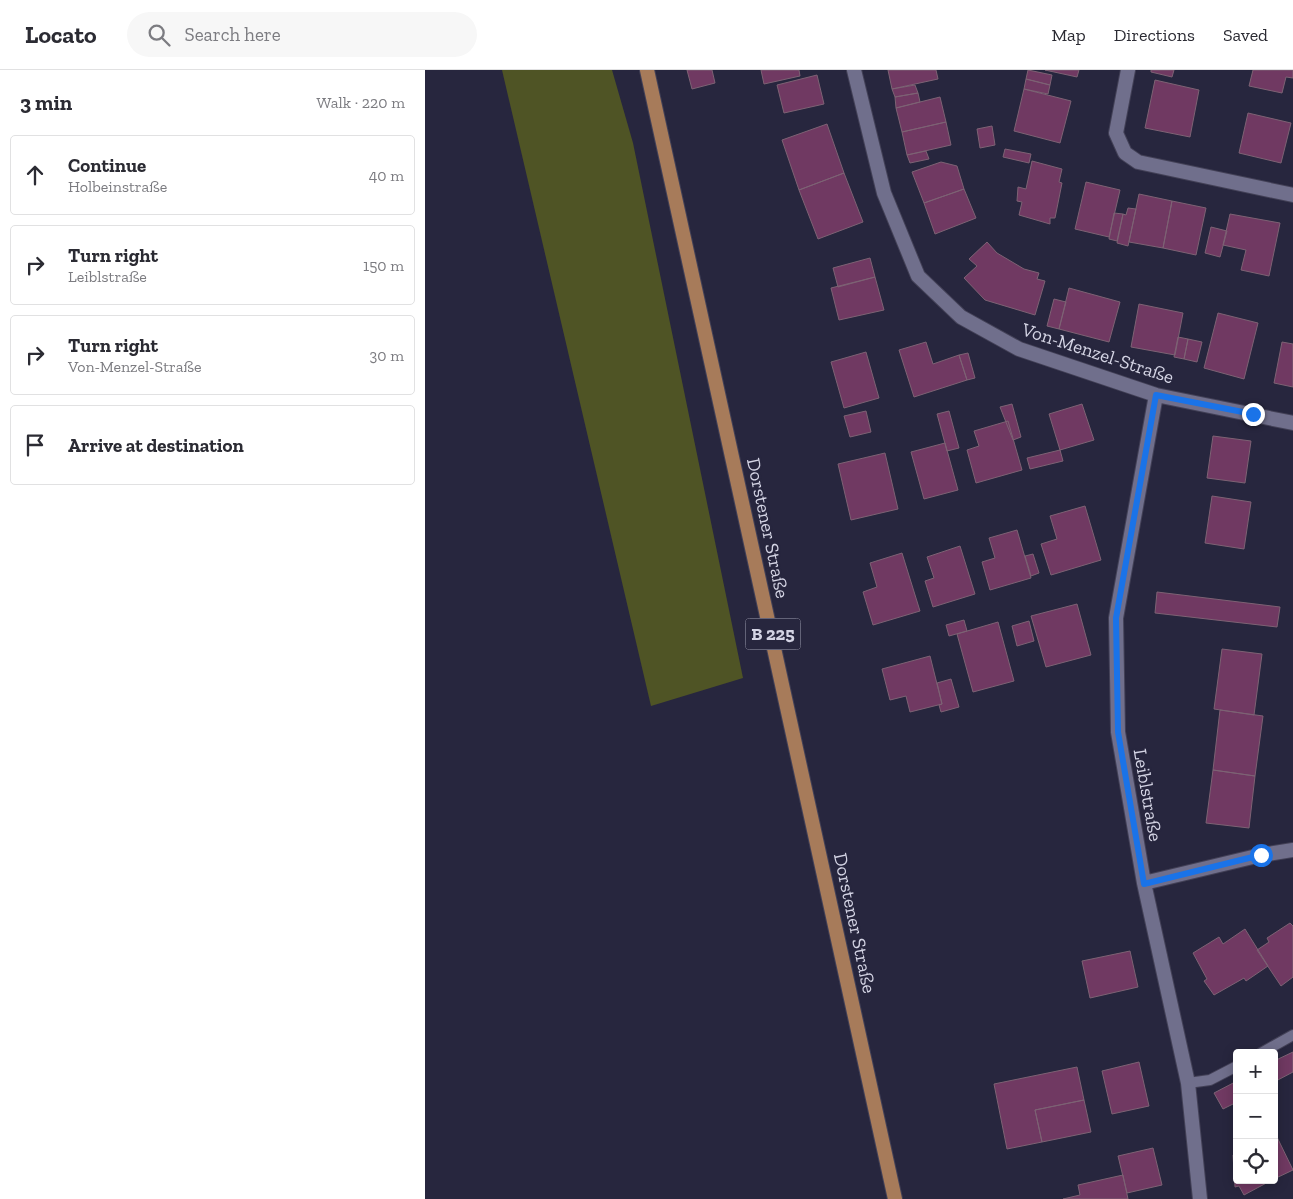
<!DOCTYPE html>
<html lang="en">
<head>
<meta charset="utf-8">
<style>
	:root { --surface:#fff; --page:#f7f7f7; --text:#2b2b33; --muted:#7c7c81; --line:#e1e1e2 }
	body { margin:0; font-family:"Zilla Slab",serif; background:var(--page); color:var(--text) }
	.controls { position:absolute; right:15px; bottom:15px; display:grid; overflow:hidden; border-radius:5px; box-shadow:0 2px 12px #0003 }
	.controls button { width:45px; height:45px; display:grid; place-items:center; padding:0; border:0; border-bottom:1px solid var(--line); background:var(--surface); color:var(--text); font:25px sans-serif }
	.stop { position:absolute; width:15px; height:15px; margin:-11px; border:4px solid #1a73e8; border-radius:50%; background:#fff }
	.stop.end { background:#1a73e8; border-color:#fff; box-shadow:0 1px 5px #0008 }
	.list { margin:0; padding:0; list-style:none }
	h2 { display:flex; justify-content:space-between; align-items:center; height:65px; margin:0; padding:0 20px; font-size:21px }
	h2 small { font-size:16px; font-weight:400; color:var(--muted) }
	.list li { display:grid; grid-template-columns:32px 1fr auto; gap:15px; align-items:center; box-sizing:border-box; height:80px; margin:0 10px 10px; padding:0 10px; border:1px solid var(--line); border-radius:5px }
	.list b { display:block; font-size:19px; white-space:nowrap }
	.list p { margin:0; font-size:16px; white-space:nowrap; color:var(--muted) }
	.list em { font-size:16px; font-style:normal; color:var(--muted) }
	.icon { flex:none; width:28px; height:28px; fill:none; stroke:currentColor; stroke-width:2; stroke-linecap:round; stroke-linejoin:round }
	.map { position:relative; flex:none; width:868px; height:1129px; overflow:hidden }
	header { display:flex; align-items:center; gap:30px; box-sizing:border-box; height:70px; padding:0 25px; background:var(--surface); border-bottom:1px solid var(--line) }
	header strong { font-size:24px }
	nav { display:flex; gap:28px; margin-inline-start:auto; font-size:18px }
	.search { width:350px; height:45px; background:var(--page); display:flex; align-items:center; gap:12px; box-sizing:border-box; padding:0 18px; border-radius:28px; color:var(--muted); font-size:19px }
	main { display:flex }
	aside { flex:1; background:var(--surface) }
	.map>svg:first-child { display:block }
</style>
</head>
<body>
<header>
<strong>Locato</strong>
<div class="search"><svg class="icon" aria-label="search" viewBox="0 0 24 24"><circle cx="10" cy="10" r="6"/><path d="M15 15l6 6"/></svg>Search here</div>
<nav><a>Map</a><a>Directions</a><a>Saved</a></nav>
</header>
<main>
<aside>
<h2>3 min<small>Walk · 220 m</small></h2>
<ul class="list">
<li><svg class="icon" aria-label="ahead" viewBox="0 0 24 24"><path d="M12 20V5M6 11l6-6 6 6"/></svg><div><b>Continue</b><p>Holbeinstraße</p></div><em>40 m</em></li>
<li><svg class="icon" aria-label="right" viewBox="0 0 24 24"><path d="M7 20v-9h11M14 6l5 5-5 5"/></svg><div><b>Turn right</b><p>Leiblstraße</p></div><em>150 m</em></li>
<li><svg class="icon" aria-label="right" viewBox="0 0 24 24"><path d="M7 20v-9h11M14 6l5 5-5 5"/></svg><div><b>Turn right</b><p>Von-Menzel-Straße</p></div><em>30 m</em></li>
<li><svg class="icon" aria-label="arrive" viewBox="0 0 24 24"><path d="M6 21V4h12l-3 4 3 4H6"/></svg><div><b>Arrive at destination</b></div></li>
</ul>
</aside>
<div class="map">
<svg width="868" height="1129" viewBox="0 0 868 1129">
	<rect width="100%" height="100%" fill="#27263e"/>
	<!-- green -->
	<path fill="#4f5425" d="M77 0H187L208 73 318 608 226 636Z"/>
	<!-- building -->
	<path fill="#703962" stroke="#7d6274" d="M262 0H287L290 13 267 19Z
		M336 0H374L375 6 339 14Z
		M463 0H511L513 9 467 19Z
		M603 0 627 5 625 15 601 9Z
		M620 0H654L652 7Z
		M726 0H749L747 7 726 2Z
		M828 0H868V8L861 7 857 23 824 16Z
		M392 5 399 34 359 43 352 15Z
		M601 9 625 15 623 24 599 19Z
		M730 10 774 20 765 67 720 58Z
		M490 15 493 23 470 27 467 19Z
		M599 19 646 31 635 73 589 61Z
		M493 23 495 32 471 38 470 27Z
		M515 27 521 52 477 62 471 38Z
		M823 43 866 53 856 93 814 83Z
		M521 52 526 75 482 85 477 62Z
		M402 54 419 103 374 120 357 70Z
		M567 56 570 75 555 78 552 59Z
		M580 79 606 84 604 93 578 87Z
		M501 81 504 89 485 93 482 85Z
		M607 91 637 99 634 112 637 113 630 148H625V154L594 145 597 132 592 131 593 117 601 119Z
		M516 92 532 96 539 119 499 133 487 102Z
		M419 103 438 152 393 169 374 120Z
		M661 112 695 120 684 167 650 159Z
		M539 119 551 148 510 164 499 133Z
		M714 124 747 131 738 178 704 172Z
		M747 131 781 138 771 185 738 178Z
		M703 138 711 139 703 176 692 173 698 144 701 145Z
		M689 143 698 144 692 171 684 169Z
		M805 144 855 153 844 206 816 200 821 180 798 175Z
		M786 157 802 161 795 187 780 183Z
		M562 172 572 183 599 199 614 203 612 209 620 211 610 245 560 230 539 208 552 196 544 189Z
		M445 188 450 207 413 217 408 198Z
		M450 207 459 240 414 250 406 218Z
		M644 218 695 232 684 272 634 259Z
		M629 229 641 232 634 259 622 256Z
		M714 234 758 243 750 285 706 277Z
		M793 243 833 253 819 309 779 298Z
		M753 267 763 269 759 289 749 287Z
		M763 269 777 272 772 292 759 289Z
		M501 272 508 294 534 285 542 310 489 327 474 280Z
		M857 272 868 274V317L849 313Z
		M441 282 454 328 419 338 406 292Z
		M543 283 550 308 542 310 534 285Z
		M587 334 596 367 588 370 575 337Z
		M657 334 669 370 635 380 624 344Z
		M441 341 446 362 425 367 419 346Z
		M524 341 534 378 522 381 512 344Z
		M583 351 597 400 551 413 542 380 554 376 549 361Z
		M788 366 826 371 820 413 782 408Z
		M520 373 533 420 499 429 486 382Z
		M635 380 638 391 605 399 602 388Z
		M460 383 473 439 426 450 413 394Z
		M787 426 826 432 819 479 780 473Z
		M660 436 676 490 626 505 616 474 632 469 625 446Z
		M592 460 606 508 565 520 557 492 570 488 564 468Z
		M535 476 550 524 508 537 500 511 509 508 502 487Z
		M477 483 495 541 448 555 438 522 452 517 445 493Z
		M608 484 614 503 606 506 600 486Z
		M732 522 855 537 852 557 730 543Z
		M652 534 666 585 621 597 606 546Z
		M539 550 542 561 524 566 521 555Z
		M604 551 609 571 592 576 587 556Z
		M573 552 589 611 548 622 532 564Z
		M797 579 837 584 829 645 789 639Z
		M505 586 517 634 485 642 481 626 465 630 457 599Z
		M526 609 534 637 516 642 514 635 517 634 512 613Z
		M795 640 838 646 830 706 788 700Z
		M788 700 830 706 824 758 781 753Z
		M865 853 868 856V907L856 916 832 880 844 872 842 868Z
		M820 859 843 896 821 911 819 908 789 925 779 911 782 909 768 883 794 867 798 874Z
		M705 881 713 917 665 928 657 891Z
		M868 982V1002L849 1012V991Z
		M714 992 724 1036 687 1044 677 1001Z
		M652 997 659 1030 610 1040 617 1072 582 1079 569 1014Z
		M812 1011V1032L798 1039 789 1023Z
		M659 1030 666 1062 617 1072 610 1040Z
		M851 1065 868 1100 849 1109V1066Z
		M728 1078 737 1115 702 1123 693 1086Z
		M812 1083V1110H847L819 1125 814 1116 810 1117 808 1085Z
		M698 1105 703 1129H638L655 1125 653 1115Z"/>
	<g fill="none" stroke-linecap="round" stroke-linejoin="round">
		<defs>
			<path id="service" d="M836 983 868 965
				M763 1013 785 1010 812 996"/>
			<path id="minor" d="M429 0 459 123 493 206 536 247 594 279 731 325 868 353
				M703 0 691 63 700 83 713 92 868 125
				M731 325 691 548 693 662 719 813 763 1013 775 1129
				M719 813 836 785 868 780"/>
			<path id="primary" d="M222 0 470 1129"/>
		</defs>
		<!-- service casing -->
		<use href="#service" stroke="#434157" stroke-width="12"/>
		<!-- minor casing -->
		<use href="#minor" stroke="#434157" stroke-width="16"/>
		<!-- primary casing -->
		<use href="#primary" stroke="#434157" stroke-width="16"/>
		<!-- service -->
		<use href="#service" stroke="#706f8c" stroke-width="10"/>
		<!-- minor -->
		<use href="#minor" stroke="#706f8c" stroke-width="14"/>
		<!-- primary -->
		<use href="#primary" stroke="#a77b5a" stroke-width="14"/>
	</g>
	<g fill="none" stroke-linecap="round" stroke-linejoin="round">
		<!-- route -->
		<path stroke="#1a73e8" stroke-width="6" d="M828 344 731 325 691 548 693 662 719 814 836 785"/>
	</g>
	<g text-anchor="middle" dominant-baseline="central" stroke-width="4.5" stroke-linejoin="round" paint-order="stroke">
		<!-- shield labels -->
		<rect fill="#27263e" stroke="#a0a0b2" stroke-width="1" x="320.5" y="548.5" width="55" height="31" rx="4"/>
		<g font-size="18" font-weight="bold" fill="#d4d4e4">
			<text x="348" y="564">B 225</text>
		</g>
		<!-- street labels -->
		<g font-size="19" fill="#d4d4e4" stroke="#27263e">
			<text transform="translate(673 283) rotate(18)">Von-Menzel-Straße</text>
			<text transform="translate(343 458) rotate(78)">Dorstener Straße</text>
			<text transform="translate(723 725) rotate(80)">Leiblstraße</text>
			<text transform="translate(430 853) rotate(78)">Dorstener Straße</text>
		</g>
	</g>
</svg>
<div class="controls">
<button>+</button>
<button>−</button>
<button><svg class="icon" aria-label="locate" viewBox="0 0 24 24"><circle cx="12" cy="12" r="6"/><path d="M12 2v4M12 18v4M2 12h4M18 12h4"/></svg></button>
</div>
<div class="stop" style="left:836px;top:785px"></div>
<div class="stop end" style="left:828px;top:344px"></div>
</div>
</main>
</body>
</html>
